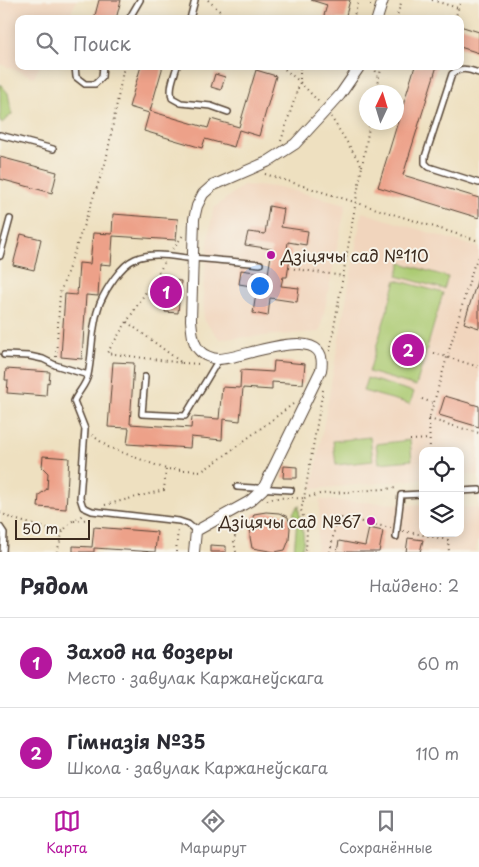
<!DOCTYPE html>
<html lang="ru">
<head>
<meta charset="utf-8">
<style>
	:root { --surface:#fff; --page:#f7f7f7; --text:#2b2b33; --muted:#7c7c81; --line:#e1e1e2; --accent:#b5179e }
	body { margin:0; font-family:"Playpen Sans",sans-serif; background:var(--page); color:var(--text) }
	.controls { position:absolute; right:15px; bottom:15px; display:grid; overflow:hidden; border-radius:10px; box-shadow:0 2px 12px #0003 }
	.controls button { width:45px; height:45px; display:grid; place-items:center; padding:0; border:0; border-bottom:1px solid var(--line); background:var(--surface); color:var(--text); font:25px sans-serif }
	.compass { position:absolute; left:359px; top:85px; width:45px; height:45px; border-radius:50%; background:var(--surface); box-shadow:0 2px 12px #0003; rotate:4deg }
	.scale { position:absolute; left:15px; bottom:12px; width:75px; box-sizing:border-box; padding-left:5px; border:2px solid #3b2a1e; border-top:0; font-size:14px; line-height:18px; white-space:nowrap; color:#3b2a1e; -webkit-text-stroke:4px #f7f3e8; paint-order:stroke }
	.you { position:absolute; left:259px; top:285px; width:18px; height:18px; margin:-12px; border:4px solid #fff; border-radius:50%; background:#1a73e8; box-shadow:0 0 0 8px #1a73e833 }
	.badge { display:grid; place-items:center; width:32px; height:32px; border-radius:50%; background:var(--accent); color:#fff; font-size:16px; font-weight:700 }
	.pin { position:absolute; translate:-50% -50%; border:2px solid #fff; box-shadow:0 1px 5px #0006 }
	.list { margin:0; padding:0; list-style:none }
	h2 { display:flex; justify-content:space-between; align-items:center; height:65px; margin:0; padding:0 20px; font-size:21px }
	h2 small { font-size:16px; font-weight:400; color:var(--muted) }
	.list li { display:grid; grid-template-columns:32px 1fr auto; gap:15px; align-items:center; box-sizing:border-box; height:90px; padding:0 20px; border-top:1px solid var(--line) }
	.list b { display:block; font-size:19px; white-space:nowrap }
	.list p { margin:0; font-size:16px; white-space:nowrap; color:var(--muted) }
	.list em { font-size:16px; font-style:normal; color:var(--muted) }
	.icon { flex:none; width:28px; height:28px; fill:none; stroke:currentColor; stroke-width:2; stroke-linecap:round; stroke-linejoin:round }
	.map { position:relative; flex:none; width:479px; height:552px; overflow:hidden }
	.search { position:absolute; background:var(--surface); box-shadow:0 2px 12px #0003; left:15px; right:15px; top:15px; height:55px; display:flex; align-items:center; gap:12px; box-sizing:border-box; padding:0 18px; border-radius:10px; color:var(--muted); font-size:19px }
	.sheet { height:245px; background:var(--surface) }
	nav { display:flex; justify-content:space-around; align-items:center; box-sizing:border-box; height:70px; border-top:1px solid var(--line); background:var(--surface); font-size:14px; color:var(--muted) }
	nav a { display:grid; justify-items:center; gap:2px }
	nav .on { color:var(--accent) }
	.map>svg:first-child { display:block }
</style>
</head>
<body>
<div class="map">
<svg width="479" height="552" viewBox="0 0 479 552">
	<rect width="100%" height="100%" fill="#f7f3e8"/>
	<filter id="ink" filterUnits="userSpaceOnUse"><feTurbulence type="fractalNoise" baseFrequency=".02" numOctaves="2"/><feDisplacementMap in="SourceGraphic" scale="10" xChannelSelector="R" yChannelSelector="G"/><feConvolveMatrix kernelMatrix="1 2 1 2 8 2 1 2 1" color-interpolation-filters="sRGB"/></filter>
	<filter id="wash" filterUnits="userSpaceOnUse"><feTurbulence type="fractalNoise" baseFrequency=".0096" numOctaves="4" result="noise"/><feDisplacementMap in="SourceGraphic" scale="20" xChannelSelector="R" yChannelSelector="G"/><feGaussianBlur stdDeviation="1.12" result="paint"/><feColorMatrix in="noise" values="0 0 0 0 0 0 0 0 0 0 0 0 0 0 0 0 0 1.4 0 .05"/><feComposite in="paint" operator="in"/></filter>
	<g filter="url(#wash)">
		<rect width="100%" height="100%" fill="#eee0c0"/>
		<!-- built -->
		<path fill="#f1d5bd" d="M0 0H77L68 19H19V66H40L34 77 0 64Z
			M243 185 279 187 346 204 320 332 220 339 204 320 203 289 209 235 213 209Z
			M362 212 479 248V475L460 476V451H423V479L312 489Z
			M320 500 423 505V533H460V507L479 508V537L475 552H316Z"/>
		<!-- green -->
		<path fill="#abca72" stroke="#737a48" d="M0 84 8 93 12 114 2 123 0 122Z
			M401 263 448 277 444 289 397 276Z
			M396 280 443 293 416 386 369 372Z
			M367 378 414 392 410 404 363 391Z
			M370 437 373 461 336 465 333 441Z
			M410 440 412 460 379 463 376 444Z
			M299 505C299 509 299 513 300 517 302 528 307 542 300 552H294L297 520 293 513Z"/>
		<g id="blocks">
			<!-- building -->
			<path fill="#eda189" d="M99 0H121L116 19H94Z
				M311 0H350L345 19H323L327 5Z
				M460 26 479 32V53L460 47Z
				M141 66H163L150 111 208 128 211 119 239 127 256 70 276 76 259 136 239 130 234 147 205 139 202 148 144 131 149 113 129 107Z
				M415 66H437L403 175 479 198V218L378 187Z
				M215 74 225 77 221 90 211 87Z
				M0 157 57 172 52 193 0 179Z
				M269 206 284 209 281 227 308 231 306 245 288 242 287 250 291 251 287 277H283L281 286 299 288 297 302 270 298 268 316 253 313 257 287 239 284 241 270 268 274 272 249 245 245 248 232 265 234Z
				M113 214 178 219 176 240 113 236 111 265 100 264 98 296 86 295 82 359 61 357 65 294 77 295 79 263 90 264 93 233 112 234Z
				M21 234 41 239 34 270 13 265Z
				M479 275V328L464 323Z
				M167 280 181 281 178 313 165 312Z
				M274 361 305 364 303 384 272 382V390L243 388 240 421 223 419 222 440 191 437 190 448 127 444 129 428 108 427 113 362 134 363 130 424 191 428 192 417 219 419 222 387 240 388 241 370 273 372Z
				M6 369 50 372 49 383 47 382 46 396 7 393 8 380H5Z
				M445 396 479 406V427L439 415Z
				M43 456 69 458 66 509 38 507 39 495 47 489 48 473 42 467Z
				M284 466 297 467V478H283Z
				M266 512 279 513 288 517 290 528 289 540 285 550 275 552 252 548 250 537 251 523 254 514Z
				M94 527 157 532 155 552 94 548V552H73V546L92 547Z
				M369 528 383 531 379 552H337L339 541 365 546Z
				M408 538 423 540 420 552H406Z
				M210 545 226 546V552H210Z"/>
		</g>
	</g>
	<g filter="url(#ink)">
		<use href="#blocks" fill-opacity="0" stroke="#564536" stroke-width="1"/>
		<g fill="none" stroke-linecap="round" stroke-linejoin="round">
			<defs>
				<path id="service" d="M129 19 140 0
					M190 19 195 0
					M75 66 76 77 85 84H95L102 77 103 66
					M177 66C174 77 169 87 172 98L181 103 211 106 228 112
					M479 73C468 70 463 66 452 74L425 157V163L429 167 479 183
					M0 135 53 149
					M0 256 10 219
					M4 355 29 356 43 359 55 365 88 375
					M145 377 142 414 185 416 219 359
					M237 487 291 490
					M460 491 479 490
					M0 527 4 533 3 552
					M196 531 188 524 179 521 92 511 83 507 80 498 85 429 74 401C78 392 86 385 88 375 93 351 91 326 100 303 106 289 121 265 135 259 151 252 171 256 187 258 212 259 236 262 260 264
					M396 537 401 495 423 494"/>
				<path id="minor" d="M377 19 383 0
					M194 552 196 531 250 501 263 489 321 370C331 319 242 359 219 359 212 359 203 355 199 350 192 343 192 329 191 320L194 219 197 206 203 194 212 186 267 162 295 144 340 95 360 66"/>
			</defs>
			<!-- service casing -->
			<use href="#service" stroke="#564536" stroke-width="8"/>
			<!-- minor casing -->
			<use href="#minor" stroke="#564536" stroke-width="12"/>
			<!-- path -->
			<path stroke="#564536" stroke-width="2" stroke-dasharray="1 4" stroke-linecap="butt" d="M208 0 228 19
				M370 0V6
				M432 0 458 8
				M353 19 359 0
				M396 19 402 0
				M455 19 461 0
				M281 66 300 82 319 102
				M374 66 378 78
				M375 92 382 66
				M281 141 300 82V66
				M362 166 370 122
				M265 174 479 241
				M173 249 183 235
				M289 268 343 276
				M127 322 182 363 107 353 165 262
				M330 351 362 166 331 117
				M434 353 479 367
				M56 357 60 293 106 161 124 66
				M182 363 200 364
				M323 390 304 498 320 494 397 488
				M422 399 433 403
				M429 419 479 433
				M92 435 108 447 166 469
				M410 440 429 439
				M430 451 429 419 474 265 479 257
				M267 500C279 496 292 499 304 498L301 510 307 529 306 552
				M105 505 164 490 166 469 202 471 220 459 293 404
				M0 512 10 518 52 530 63 531
				M74 521 91 519
				M403 531 448 540 449 552
				M57 552 63 531 71 522 83 515
				M176 552 178 529
				M236 552 234 542 239 518
				M330 552 337 517 391 528"/>
			<!-- service -->
			<use href="#service" stroke="#fff" stroke-width="5"/>
			<!-- minor -->
			<use href="#minor" stroke="#fff" stroke-width="10"/>
		</g>
	</g>
	<!-- markers -->
	<g fill="#b5179e" stroke="#f7f3e8" stroke-width="2">
		<circle cx="271" cy="255" r="5"/>
		<circle cx="371" cy="521" r="5"/>
	</g>
	<g text-anchor="middle" dominant-baseline="central" stroke-width="4" stroke-linejoin="round" paint-order="stroke">
		<!-- poi labels -->
		<g font-size="16" fill="#3b2a1e" stroke="#f7f3e8" text-anchor="start">
			<text x="281" y="255">Дзіцячы сад №110</text>
			<text x="361" y="521" text-anchor="end">Дзіцячы сад №67</text>
		</g>
	</g>
</svg>
<div class="controls">
<button><svg class="icon" aria-label="locate" viewBox="0 0 24 24"><circle cx="12" cy="12" r="6"/><path d="M12 2v4M12 18v4M2 12h4M18 12h4"/></svg></button>
<button><svg class="icon" aria-label="layers" viewBox="0 0 24 24"><path d="M12 4l9 5-9 5-9-5zM3 14l9 5 9-5"/></svg></button>
</div>
<svg class="compass" viewBox="-18 -18 36 36"><path d="M0-13l5 13h-10z" fill="#e53935"/><path d="M0 13l5-13h-10z" fill="#7c7c81"/></svg>
<div class="scale">50 m</div>
<div class="you"></div>
<div class="pin badge" style="left:166px;top:292px">1</div>
<div class="pin badge" style="left:408px;top:350px">2</div>
<div class="search"><svg class="icon" aria-label="search" viewBox="0 0 24 24"><circle cx="10" cy="10" r="6"/><path d="M15 15l6 6"/></svg>Поиск</div>
</div>
<section class="sheet">
<h2>Рядом<small>Найдено: 2</small></h2>
<ul class="list">
<li><span class="badge">1</span><div><b>Заход на возеры</b><p>Место · завулак Каржанеўскага</p></div><em>60 m</em></li>
<li><span class="badge">2</span><div><b>Гімназія №35</b><p>Школа · завулак Каржанеўскага</p></div><em>110 m</em></li>
</ul>
</section>
<nav>
<a class="on"><svg class="icon" aria-label="map" viewBox="0 0 24 24"><path d="M3 6l6-2 6 2 6-2v14l-6 2-6-2-6 2zM9 4v14M15 6v14"/></svg>Карта</a>
<a><svg class="icon" aria-label="directions" viewBox="0 0 24 24"><path d="M12 3l9 9-9 9-9-9zM9 14v-3h6M13 9l2 2-2 2"/></svg>Маршрут</a>
<a><svg class="icon" aria-label="saved" viewBox="0 0 24 24"><path d="M7 4h10v16l-5-4-5 4z"/></svg>Сохранённые</a>
</nav>
</body>
</html>
